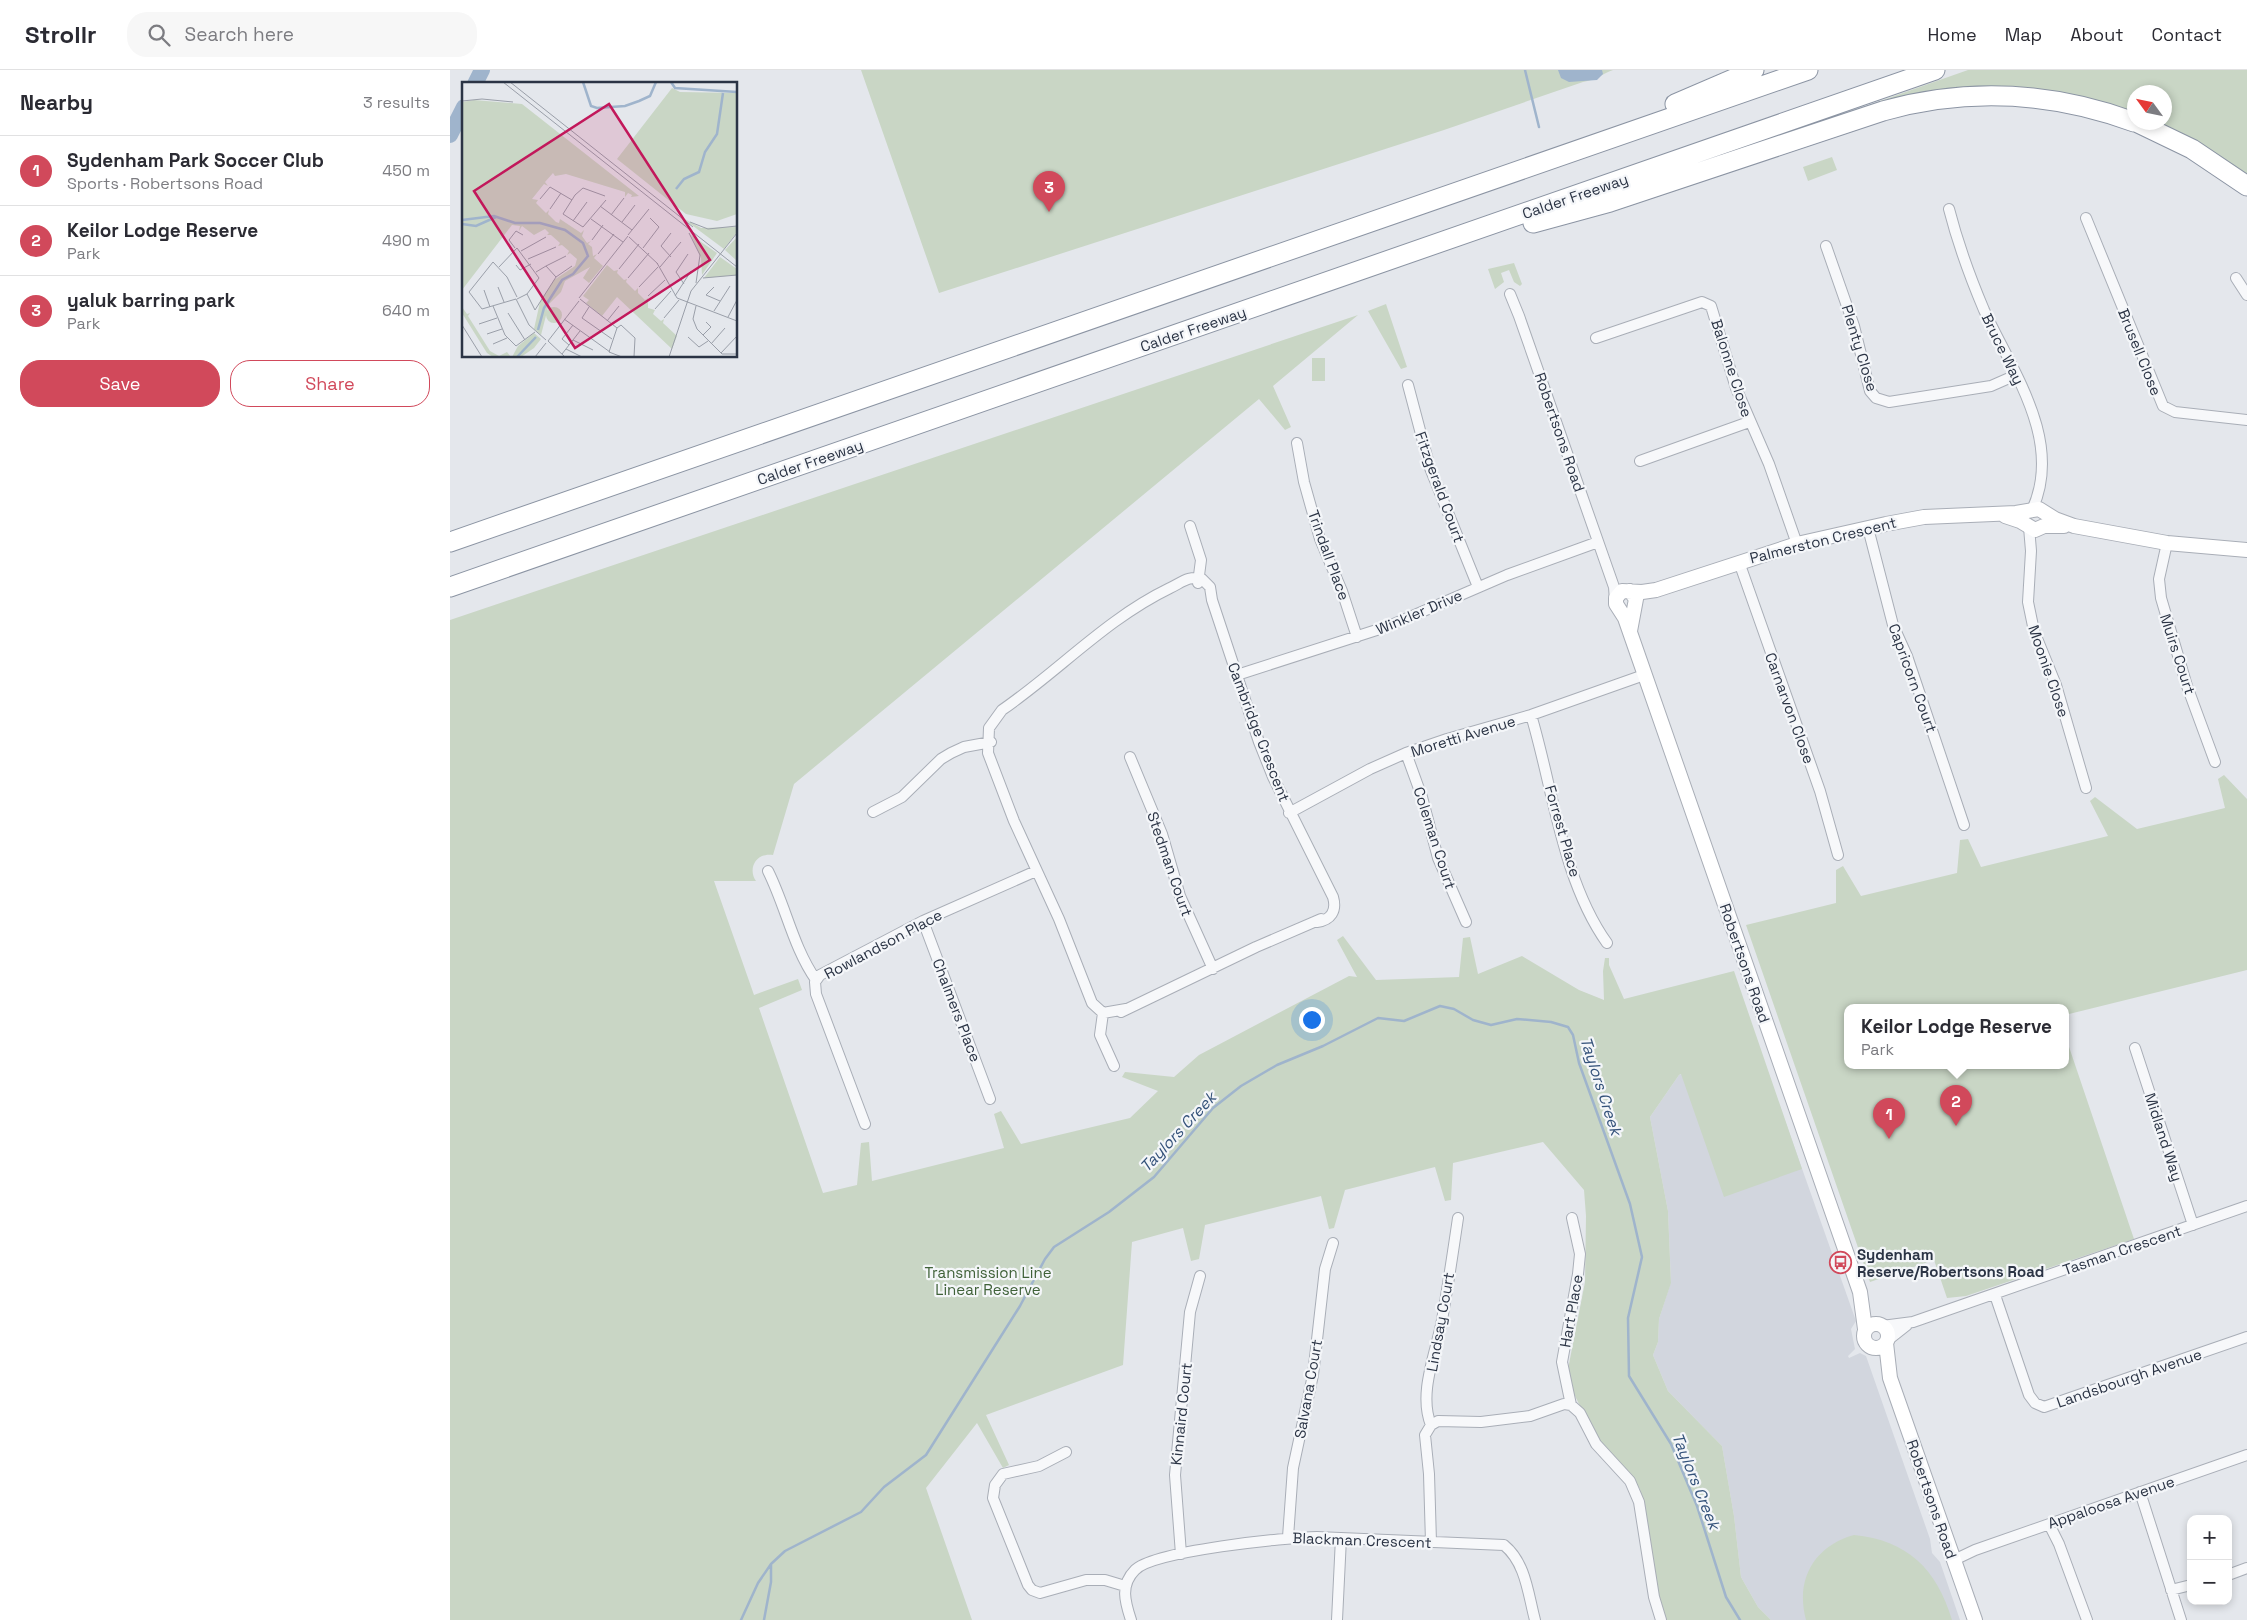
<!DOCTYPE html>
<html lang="en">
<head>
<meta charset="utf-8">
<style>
	:root { --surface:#fff; --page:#f7f7f7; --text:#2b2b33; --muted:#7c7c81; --line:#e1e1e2; --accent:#d1495b }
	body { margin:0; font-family:"Space Grotesk",sans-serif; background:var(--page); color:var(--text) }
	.controls { position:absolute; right:15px; bottom:15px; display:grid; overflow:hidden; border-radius:10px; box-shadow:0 2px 8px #0003 }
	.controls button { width:45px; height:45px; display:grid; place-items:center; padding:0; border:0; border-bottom:1px solid var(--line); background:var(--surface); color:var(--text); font:25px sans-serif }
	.compass { position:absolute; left:1677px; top:15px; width:45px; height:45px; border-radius:50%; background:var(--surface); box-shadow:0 2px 8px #0003; rotate:303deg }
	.you { position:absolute; left:861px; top:949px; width:18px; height:18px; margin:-12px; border:4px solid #fff; border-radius:50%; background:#1a73e8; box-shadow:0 0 0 8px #1a73e833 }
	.badge { display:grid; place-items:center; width:32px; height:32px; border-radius:50%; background:var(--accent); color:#fff; font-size:16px; font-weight:700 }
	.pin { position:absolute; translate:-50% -41px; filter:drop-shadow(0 1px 2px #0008) }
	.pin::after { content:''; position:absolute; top:26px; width:18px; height:15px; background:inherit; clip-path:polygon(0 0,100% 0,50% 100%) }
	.popup { position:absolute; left:1394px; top:934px; width:225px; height:65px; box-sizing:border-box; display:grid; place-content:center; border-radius:10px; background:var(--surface); filter:drop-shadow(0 1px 4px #0005); font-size:16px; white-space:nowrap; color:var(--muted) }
	.popup b { font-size:19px; color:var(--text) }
	.popup::after { content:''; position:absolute; left:50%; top:100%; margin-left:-10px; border:10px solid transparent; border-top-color:var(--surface) }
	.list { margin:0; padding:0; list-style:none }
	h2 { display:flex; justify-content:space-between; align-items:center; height:65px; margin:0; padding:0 20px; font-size:21px }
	h2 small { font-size:16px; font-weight:400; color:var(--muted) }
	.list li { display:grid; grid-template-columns:32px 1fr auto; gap:15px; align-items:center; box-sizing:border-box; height:70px; padding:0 20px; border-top:1px solid var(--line) }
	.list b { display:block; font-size:19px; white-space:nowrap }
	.list p { margin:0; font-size:16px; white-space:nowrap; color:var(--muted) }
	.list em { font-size:16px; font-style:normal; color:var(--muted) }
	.actions { display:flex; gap:10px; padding:15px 20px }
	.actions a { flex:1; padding:11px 0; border:1px solid var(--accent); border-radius:20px; text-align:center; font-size:18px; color:var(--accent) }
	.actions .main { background:var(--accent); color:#fff }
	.icon { flex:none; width:28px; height:28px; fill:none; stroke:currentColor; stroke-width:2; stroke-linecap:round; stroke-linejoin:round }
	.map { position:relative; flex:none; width:1797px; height:1550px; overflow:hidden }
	header { display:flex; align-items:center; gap:30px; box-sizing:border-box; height:70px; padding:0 25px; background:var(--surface); border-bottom:1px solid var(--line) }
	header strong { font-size:24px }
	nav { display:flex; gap:28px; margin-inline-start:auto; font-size:18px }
	.search { width:350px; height:45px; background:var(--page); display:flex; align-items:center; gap:12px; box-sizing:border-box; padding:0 18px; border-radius:20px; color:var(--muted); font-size:19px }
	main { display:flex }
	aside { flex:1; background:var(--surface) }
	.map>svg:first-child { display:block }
</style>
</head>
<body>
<header>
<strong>Strollr</strong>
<div class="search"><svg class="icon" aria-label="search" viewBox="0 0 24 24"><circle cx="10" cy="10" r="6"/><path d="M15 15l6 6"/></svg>Search here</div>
<nav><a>Home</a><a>Map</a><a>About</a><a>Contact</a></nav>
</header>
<main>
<aside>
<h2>Nearby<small>3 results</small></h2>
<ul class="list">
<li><span class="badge">1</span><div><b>Sydenham Park Soccer Club</b><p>Sports · Robertsons Road</p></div><em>450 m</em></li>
<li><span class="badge">2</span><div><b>Keilor Lodge Reserve</b><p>Park</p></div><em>490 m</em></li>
<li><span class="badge">3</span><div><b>yaluk barring park</b><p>Park</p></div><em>640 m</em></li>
</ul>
<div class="actions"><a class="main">Save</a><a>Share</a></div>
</aside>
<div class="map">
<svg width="1797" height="1550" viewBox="0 0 1797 1550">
	<rect width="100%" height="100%" fill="#e4e7ec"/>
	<!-- built -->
	<path fill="#d2d6de" d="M1309 977 1406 1251 1401 1259 1405 1279 1398 1286 1399 1288 1410 1283 1416 1286 1480 1469 1482 1483 1490 1492 1510 1550H1321L1308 1537 1291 1507 1284 1446 1272 1376 1218 1321 1203 1285 1208 1272 1209 1249 1221 1212 1218 1141 1200 1047 1229 1005Z"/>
	<!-- green -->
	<path fill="#c9d6c5" d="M411 0H1163C1152 4 1146 10 1133 12L994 60 489 223Z
		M1518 0H1797V109L1701 53 1714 52V22H1684V45L1550 19 1180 119Z
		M1382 87 1387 100 1358 111 1353 97Z
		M1064 193 1072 214 1070 216 1064 212 1059 200 1051 203 1054 212 1045 219 1038 199Z
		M936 234 957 297 951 299 918 241Z
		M908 245 823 316 841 357 835 360 809 329 344 714 323 785C307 782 297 798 306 811H264L304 925 348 909 352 920 309 938 373 1123 407 1115 411 1073 419 1072 422 1111 554 1078 544 1044 551 1041 571 1074 680 1048 708 1021 672 1007 675 1002 724 1007 749 985 899 906 907 907 887 870 893 866 926 910 1009 907 1013 868 1020 867 1028 904 1072 886 1129 920 1154 930 1153 901 1155 888H1159V895L1174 929 1284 901 1352 1099 1274 1127 1231 1004 1229 1005 1200 1047 1218 1141 1221 1213 1209 1249 1208 1272 1203 1285 1218 1321 1272 1376 1284 1446 1291 1507 1308 1537 1321 1550H1215L1209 1532 1190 1419 1179 1403 1145 1366 1123 1322 1118 1299 1135 1212 1136 1146 1134 1120 1093 1072 1003 1093 1001 1130 995 1131 985 1097 895 1120 884 1158 879 1159 871 1126 755 1155 749 1189 741 1191 733 1158 682 1172 673 1295 536 1345 559 1395 553 1398 527 1353 476 1418 522 1550H0V550Z
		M862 288H875V311H862Z
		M1774 705 1797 729V900L1615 945V937H1397V995H1615V965L1684 1169 1516 1226 1497 1228 1484 1190 1420 1212 1296 855 1386 833V800L1393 796 1411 826 1507 803 1510 770 1518 769 1531 797 1658 766 1640 731 1645 727 1687 759 1775 738 1768 709Z
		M1404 1465C1457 1470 1487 1499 1502 1550H1356C1345 1510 1364 1476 1404 1465Z"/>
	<!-- water -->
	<path fill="#9fb4cc" d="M1108 0H1152L1153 4 1147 10 1119 12 1111 8Z"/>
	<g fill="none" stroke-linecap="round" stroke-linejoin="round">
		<!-- stream -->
		<path stroke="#9fb4cc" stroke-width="2.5" d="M1075 0 1089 57
			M291 1550 308 1513 321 1494 335 1481 411 1442 434 1417 476 1385 570 1236 595 1189 604 1177 659 1142 704 1107 763 1038 791 1016 827 995 873 976 928 948 954 951 990 936 1004 939 1023 950 1041 955 1067 949 1101 952 1118 957 1123 965 1129 993 1180 1134 1192 1187 1178 1248 1179 1306 1221 1374 1247 1436 1276 1527 1290 1550
			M314 1550 321 1512V1495"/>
		<!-- river -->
		<path stroke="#9fb4cc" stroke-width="16" d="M25 14 32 0
			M0 65 14 37"/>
		<defs>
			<path id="street" d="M1499 139C1508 174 1520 207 1534 240 1562 301 1614 371 1582 440
				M1636 148 1713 336 1725 342 1797 350
				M1376 176 1404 256 1420 321 1426 328 1439 332 1541 316 1566 305
				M1786 208 1797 225
				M1060 224 1069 246 1164 517 1165 531
				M1146 268 1252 232 1261 236 1286 318 1319 394 1347 474
				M958 315 980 398 1028 517
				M847 373 854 412 870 469 892 521 907 567
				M1190 391 1299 352
				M740 456 751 490 748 513
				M1579 457 1581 481 1578 532 1584 561 1606 615 1636 718
				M1418 458 1443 555 1457 586 1514 755
				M1717 473 1709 509 1711 528 1737 616 1765 692
				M1289 492 1370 721 1388 785
				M787 605 939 556 1057 505 1148 472
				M1081 645C1103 718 1112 810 1157 873
				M956 683 972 727 988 788 1016 852
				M680 687 712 764 730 826 763 899
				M423 742 452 727 491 689 501 683 514 677 541 672
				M839 743 920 699 956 683 997 669 1081 645 1194 605
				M318 801C336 837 343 877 366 910
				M473 851 540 1029
				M676 939 653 943 642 933 609 849 564 751 538 683 539 658 552 640C610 600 656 549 720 518 731 513 739 505 752 509L760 517 762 530 809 672 823 707 883 827C887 841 881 850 867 852
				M671 942 806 877 871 849
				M653 943 650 965 664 996
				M1685 978 1743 1155
				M415 1054 366 924 365 912 370 905 473 851 586 801
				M1545 1225 1579 1325 1585 1333 1594 1337 1797 1267
				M1432 1256 1463 1252 1797 1136
				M1438 1270 1457 1255
				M1121 1335 1112 1292 1128 1204 1130 1184 1122 1148
				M981 1355C968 1323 986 1283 992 1250 998 1216 1003 1182 1008 1148
				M616 1382 589 1396 553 1404 545 1415 543 1428 578 1515 582 1520 590 1523 636 1510H655L675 1516
				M1690 1422 1731 1550
				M1599 1454 1609 1474 1637 1550
				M838 1467 843 1398 863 1305 875 1199 883 1173
				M981 1472 979 1404 975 1365 981 1355 988 1351 1031 1352 1080 1346 1114 1334 1121 1335 1130 1343 1146 1374 1180 1411 1189 1432 1204 1527 1211 1550
				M731 1484 725 1405 740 1242 750 1206
				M1504 1490 1525 1480 1797 1385
				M1778 1505 1797 1498
				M1721 1520 1741 1515
				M681 1550C675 1532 670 1515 685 1500 703 1481 837 1467 867 1467L1054 1475C1076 1493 1078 1524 1085 1550
				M887 1550 891 1468"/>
			<path id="secondary" d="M1555 446 1570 451 1585 460 1594 456H1614
				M1180 561 1186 529 1180 521
				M1414 1266a12 12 0 1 1 24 0a12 12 0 1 1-24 0Z
				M1415 1259 1410 1222 1175 548 1166 534V528L1172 521 1192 522 1206 520 1347 474 1436 454 1474 447 1566 443 1589 439 1605 449 1624 456 1717 473 1797 480
				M1436 1273 1440 1308 1525 1550"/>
			<path id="highway" d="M1225 34 1304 0
				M1686 52 1742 79 1797 116
				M1083 153 1160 132 1433 41C1518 17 1602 22 1684 52
				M0 472 1358 0
				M0 517 1485 0"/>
		</defs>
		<!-- street casing -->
		<use href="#street" stroke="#a9aeb7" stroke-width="12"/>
		<!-- secondary casing -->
		<use href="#secondary" stroke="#a9aeb7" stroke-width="16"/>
		<!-- highway casing -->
		<use href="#highway" stroke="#8b94a3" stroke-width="21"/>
		<!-- street -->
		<use href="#street" stroke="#f7f8fa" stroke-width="10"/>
		<!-- secondary -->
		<use href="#secondary" stroke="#fff" stroke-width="14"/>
		<!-- highway -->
		<use href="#highway" stroke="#fff" stroke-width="19"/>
	</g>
	<!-- icons -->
	<defs>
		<symbol id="bus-ring" viewBox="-11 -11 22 22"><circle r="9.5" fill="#f4f6f9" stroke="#d1495b" stroke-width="1.5"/><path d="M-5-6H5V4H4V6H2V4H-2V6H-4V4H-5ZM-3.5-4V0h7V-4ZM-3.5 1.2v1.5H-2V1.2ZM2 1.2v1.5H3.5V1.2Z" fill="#d1495b"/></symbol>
	</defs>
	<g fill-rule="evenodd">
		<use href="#bus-ring" x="1378" y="1180" width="25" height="25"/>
	</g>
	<g text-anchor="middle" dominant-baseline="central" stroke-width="4.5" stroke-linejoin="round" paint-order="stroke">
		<!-- street labels -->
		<g font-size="15" fill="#2b3445" stroke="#f4f6f9">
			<text transform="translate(1125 126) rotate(-19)">Calder Freeway</text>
			<text transform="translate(743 259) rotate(-19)">Calder Freeway</text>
			<text transform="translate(1410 278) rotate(73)">Plenty Close</text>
			<text transform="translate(1553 279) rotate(64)">Bruce Way</text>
			<text transform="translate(1690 282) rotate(68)">Brusell Close</text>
			<text transform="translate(1282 298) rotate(72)">Balonne Close</text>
			<text transform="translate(1110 362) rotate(71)">Robertsons Road</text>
			<text transform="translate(360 392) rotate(-19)">Calder Freeway</text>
			<text transform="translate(990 417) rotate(70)">Fitzgerald Court</text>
			<text transform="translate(1373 470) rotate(-14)">Palmerston Crescent</text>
			<text transform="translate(879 485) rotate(70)">Trindall Place</text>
			<text transform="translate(969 542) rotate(-23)">Winkler Drive</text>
			<text transform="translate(1728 584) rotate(72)">Muirs Court</text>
			<text transform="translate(1599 601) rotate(71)">Moonie Close</text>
			<text transform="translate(1463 608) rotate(70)">Capricorn Court</text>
			<text transform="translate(1340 638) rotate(70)">Carnarvon Close</text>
			<text transform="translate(809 662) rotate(69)">Cambridge Crescent</text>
			<text transform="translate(1013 666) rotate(-17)">Moretti Avenue</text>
			<text transform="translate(1113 761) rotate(74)">Forrest Place</text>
			<text transform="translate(985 768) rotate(72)">Coleman Court</text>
			<text transform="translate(720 794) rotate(71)">Stedman Court</text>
			<text transform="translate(433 874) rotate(-28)">Rowlandson Place</text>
			<text transform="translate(1295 893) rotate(71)">Robertsons Road</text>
			<text transform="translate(507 940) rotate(69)">Chalmers Place</text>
			<text transform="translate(1714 1067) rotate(72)">Midland Way</text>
			<text transform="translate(1672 1180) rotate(-19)">Tasman Crescent</text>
			<text transform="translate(1121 1241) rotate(-80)">Hart Place</text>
			<text transform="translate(990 1252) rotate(-80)">Lindsay Court</text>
			<text transform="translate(1679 1308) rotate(-19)">Landsbourgh Avenue</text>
			<text transform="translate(858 1319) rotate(-80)">Salvana Court</text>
			<text transform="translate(731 1344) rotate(-84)">Kinnaird Court</text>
			<text transform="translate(1482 1429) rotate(71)">Robertsons Road</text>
			<text transform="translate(1661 1432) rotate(-19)">Appaloosa Avenue</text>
			<text transform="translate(912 1470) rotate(2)">Blackman Crescent</text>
		</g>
		<!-- poi labels -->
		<g font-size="15" font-weight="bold" fill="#2b3445" stroke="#f4f6f9" text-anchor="start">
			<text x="1407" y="1184">Sydenham<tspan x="1407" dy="17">Reserve/Robertsons Road</tspan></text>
		</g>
		<!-- park labels -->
		<g font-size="15" fill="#3f6138" stroke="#f4f6f9">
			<text x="538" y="1202">Transmission Line<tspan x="538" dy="17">Linear Reserve</tspan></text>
		</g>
		<!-- water labels -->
		<g font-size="16" font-style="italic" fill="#34527a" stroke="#f4f6f9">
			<text transform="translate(1151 1016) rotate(72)">Taylors Creek</text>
			<text transform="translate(728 1062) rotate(-47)">Taylors Creek</text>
			<text transform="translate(1246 1411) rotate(68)">Taylors Creek</text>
		</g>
	</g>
	<!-- overview -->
	<g transform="translate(12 12)">
		<rect width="275" height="275" fill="#e4e7ec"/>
		<path d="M210 6 218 10 275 11V132L255 139 224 132 155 77ZM12 18 60 22 177 114 169 115 170 113 166 111 163 115V110L104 92 93 94 91 91 83 100 86 104 82 102 70 117 76 118 74 121 84 131 87 128 86 132 94 140 97 141 98 137 119 151 122 148 120 154 125 161 129 159 126 162 130 165 131 174 135 172 132 176 141 184 127 201 121 196 128 185 103 199 99 210 87 222 79 253 72 247 78 220 92 198 113 184 115 177 108 171 105 173 107 169 100 163 96 164 98 161 89 153H85L87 151 83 147 72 153 60 144 57 149 58 144 50 143 0 208V20ZM219 135 239 146 275 145V150L262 167ZM229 153 255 171 240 193 239 176ZM275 155V179L263 168ZM258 175 275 187V193L242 196ZM145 183 152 189 156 188 155 191 162 198 165 197 164 200 173 209 176 206V211L183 218 186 216V226L193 228 191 232 199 239 202 237 201 241 215 254 210 267 155 215 140 234 124 221 127 218 121 214ZM84 233a8 8 0 1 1 16 0a8 8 0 1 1-16 0ZM0 225 5 232 8 231 6 234 28 269 37 274 45 270 49 275H31L25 271 0 231ZM72 251 79 257 72 266 59 275H50L56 264Z" fill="#c9d6c5"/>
		<path fill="none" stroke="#9fb4cc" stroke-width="2.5" d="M121 0 129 24 135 26 163 24 177 19 188 14 194 0M209 0 213 6 275 10M214 107 222 97 237 90 243 70 255 52 261 11M0 138 32 134 53 141H78L103 148 121 161 126 174 111 192 100 198 82 226 76 248M0 142 14 144 34 135M55 275 74 255"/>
		<path fill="none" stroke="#9a9fa9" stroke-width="1" d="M41 0 275 185M48 0 231 145M0 19 20 17 51 20M78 117 88 105 110 118M138 124 170 148M88 127 99 111M149 133 162 116M129 137 161 160M111 139 125 120M160 140 173 123M228 140 246 147 275 144M121 145 101 132 113 113 121 106 143 114M121 145 144 118M227 151 238 173 234 201M166 153 187 127M167 155 196 182M130 158 141 143M53 166 47 158 54 149 61 153M181 166 197 145 188 136M59 169 84 155M136 172 152 152M209 175 199 164 209 151M66 177 94 165M195 181 215 216 275 239M54 183 58 188 69 182M84 184 104 174M37 185 55 166 77 196 65 212 55 217M198 185 219 160M157 187 177 162M94 195 110 184M166 196 187 171M241 196 275 193M222 202 214 190 226 172M36 205 42 220M177 205 196 185M252 205 244 213 258 219M22 208 28 225M65 212 73 228 94 195 84 184 74 190M186 214 203 198M213 214 229 189M117 216 166 154M54 217 20 227 7 210 31 180 45 195 55 215M54 217 67 243 84 258M118 217 155 246M31 224 43 253 54 264 73 250M234 224 231 237 235 247 260 272H275M127 225 120 236 150 257M193 227 209 209M252 229 268 204M46 231 63 258M266 235 275 218M202 236 217 218M102 237 148 270M145 239 157 224M17 242 35 236M0 243 20 275M155 246 159 243 173 256 172 275M155 246 147 270 160 275M25 252 40 247M241 253 249 245 244 240M226 255 237 265 246 259M111 258 131 268M86 259 117 219M86 259 103 275M31 262 45 256M249 262 263 246M107 263 100 257 111 243M104 267 120 275M259 271 275 254M100 272 118 249M73 275 84 261M207 275 229 209 275 151"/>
		<path fill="#c2185b" fill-opacity="0.15" stroke="#c2185b" stroke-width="2.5" d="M147 22 248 178 113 266 12 109Z"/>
		<rect width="275" height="275" fill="none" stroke="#2b3445" stroke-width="2.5"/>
	</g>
</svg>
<div class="controls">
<button>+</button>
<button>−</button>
</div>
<svg class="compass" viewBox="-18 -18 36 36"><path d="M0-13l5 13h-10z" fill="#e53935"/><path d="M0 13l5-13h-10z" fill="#7c7c81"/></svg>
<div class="you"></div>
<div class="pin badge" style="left:1439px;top:1069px">1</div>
<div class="pin badge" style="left:1506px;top:1056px">2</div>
<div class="popup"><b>Keilor Lodge Reserve</b>Park</div>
<div class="pin badge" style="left:599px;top:142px">3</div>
</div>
</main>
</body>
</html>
